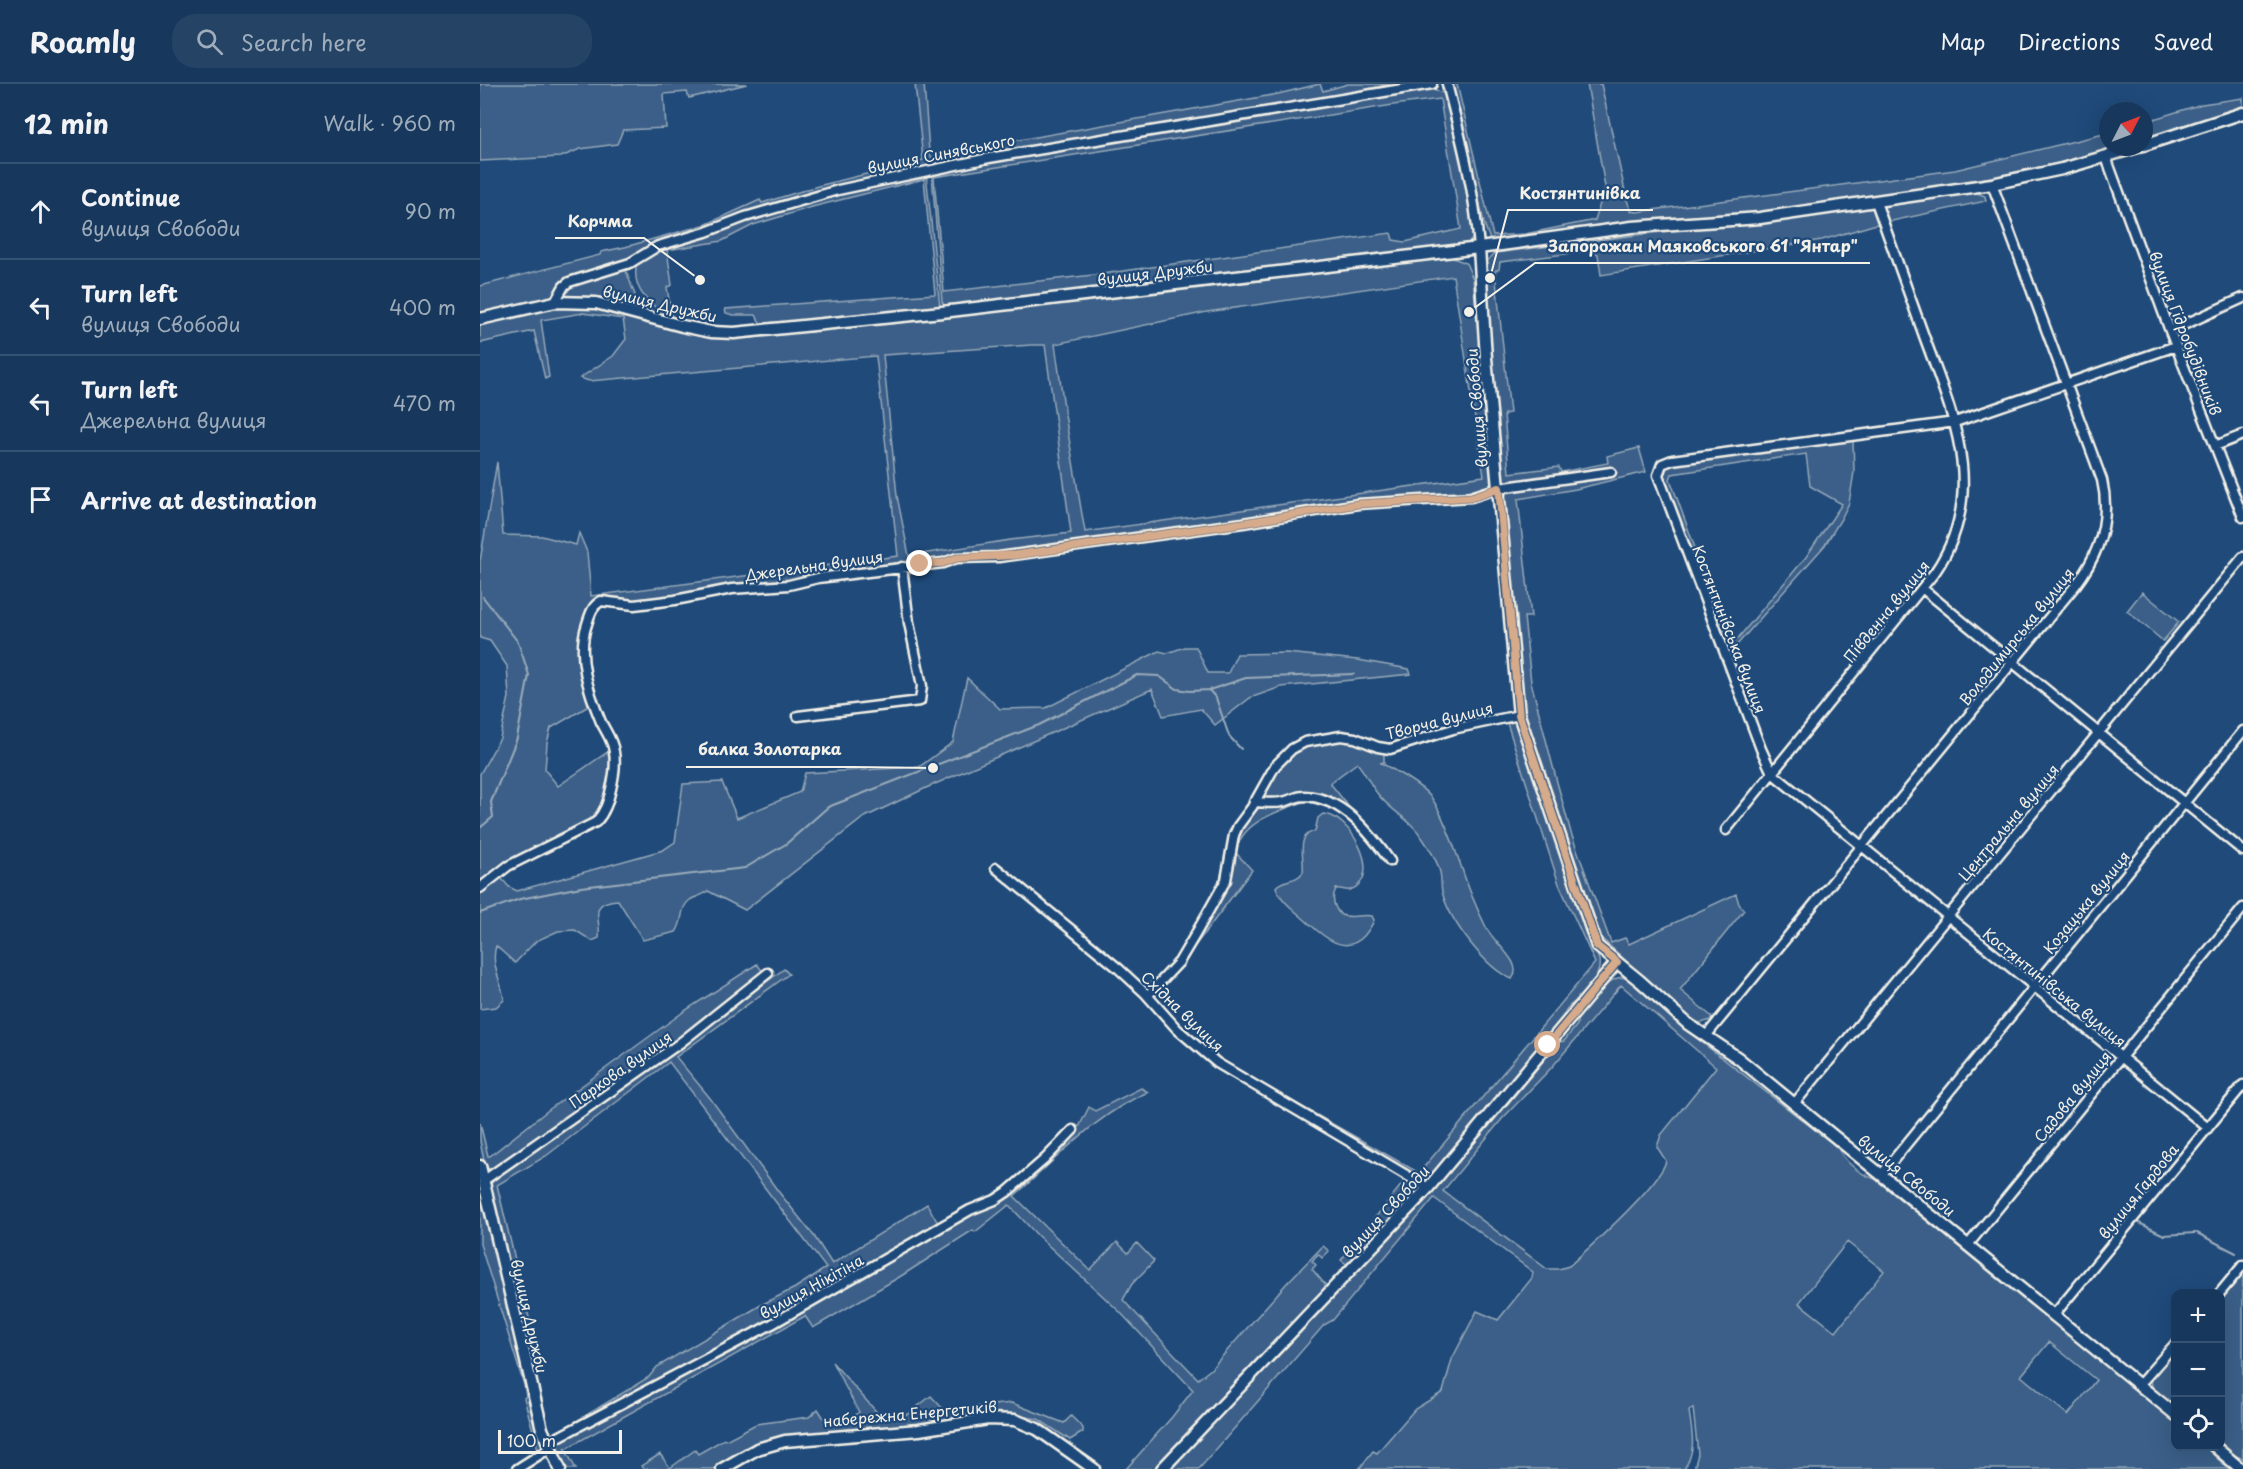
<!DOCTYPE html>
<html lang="en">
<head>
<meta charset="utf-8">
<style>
	:root { --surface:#17385c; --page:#244365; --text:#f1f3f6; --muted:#9eacbb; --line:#365272 }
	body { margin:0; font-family:"Playpen Sans",sans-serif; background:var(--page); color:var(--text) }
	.controls { position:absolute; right:18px; bottom:18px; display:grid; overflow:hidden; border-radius:12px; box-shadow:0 6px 24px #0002 }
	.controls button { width:54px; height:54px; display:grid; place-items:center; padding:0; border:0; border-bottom:2px solid var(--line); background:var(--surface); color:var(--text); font:30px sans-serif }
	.compass { position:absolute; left:1619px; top:18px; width:54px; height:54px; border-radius:50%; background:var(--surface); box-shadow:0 6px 24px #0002; rotate:48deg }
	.scale { position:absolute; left:18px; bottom:15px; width:124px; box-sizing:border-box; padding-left:6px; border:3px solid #f4f1e8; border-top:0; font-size:16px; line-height:21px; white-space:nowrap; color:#f4f1e8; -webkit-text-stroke:4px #1f4a7a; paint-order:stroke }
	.stop { position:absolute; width:18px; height:18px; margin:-14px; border:4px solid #d6ab8b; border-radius:50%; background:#fff }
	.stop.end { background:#d6ab8b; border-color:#fff; box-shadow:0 2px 6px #0008 }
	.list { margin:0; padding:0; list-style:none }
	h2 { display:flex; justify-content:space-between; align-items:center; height:78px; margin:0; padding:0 24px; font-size:26px }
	h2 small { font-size:20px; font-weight:400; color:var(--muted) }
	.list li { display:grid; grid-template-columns:39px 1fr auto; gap:18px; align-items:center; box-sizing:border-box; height:96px; padding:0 24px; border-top:2px solid var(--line) }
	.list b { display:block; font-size:22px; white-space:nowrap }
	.list p { margin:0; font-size:20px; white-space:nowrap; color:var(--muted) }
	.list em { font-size:20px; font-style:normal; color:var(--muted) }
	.icon { flex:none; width:33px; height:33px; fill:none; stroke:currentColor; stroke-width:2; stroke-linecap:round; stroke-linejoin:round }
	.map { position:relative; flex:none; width:1763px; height:1385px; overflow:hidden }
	header { display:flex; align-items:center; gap:36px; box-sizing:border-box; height:84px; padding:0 30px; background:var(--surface); border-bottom:2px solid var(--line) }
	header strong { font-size:28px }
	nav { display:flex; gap:33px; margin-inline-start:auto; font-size:21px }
	.search { width:420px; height:54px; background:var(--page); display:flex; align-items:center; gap:15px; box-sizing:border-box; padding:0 21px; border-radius:24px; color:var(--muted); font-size:22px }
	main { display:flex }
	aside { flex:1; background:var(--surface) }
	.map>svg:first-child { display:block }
</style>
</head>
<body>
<header>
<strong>Roamly</strong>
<div class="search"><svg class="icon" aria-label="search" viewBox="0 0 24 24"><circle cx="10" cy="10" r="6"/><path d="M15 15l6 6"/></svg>Search here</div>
<nav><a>Map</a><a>Directions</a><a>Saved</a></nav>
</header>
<main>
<aside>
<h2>12 min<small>Walk · 960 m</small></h2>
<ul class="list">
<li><svg class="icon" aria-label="ahead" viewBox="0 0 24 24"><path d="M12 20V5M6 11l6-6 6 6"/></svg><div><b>Continue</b><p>вулиця Свободи</p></div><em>90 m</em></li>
<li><svg class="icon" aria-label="left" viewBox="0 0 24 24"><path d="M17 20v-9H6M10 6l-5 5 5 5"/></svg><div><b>Turn left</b><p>вулиця Свободи</p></div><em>400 m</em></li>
<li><svg class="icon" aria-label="left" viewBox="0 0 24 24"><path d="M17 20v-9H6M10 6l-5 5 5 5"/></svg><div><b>Turn left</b><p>Джерельна вулиця</p></div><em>470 m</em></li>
<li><svg class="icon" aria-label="arrive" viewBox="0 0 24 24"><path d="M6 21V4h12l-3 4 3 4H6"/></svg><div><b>Arrive at destination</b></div></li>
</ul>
</aside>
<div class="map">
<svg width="1763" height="1385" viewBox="0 0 1763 1385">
	<rect width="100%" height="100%" fill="#1f4a7a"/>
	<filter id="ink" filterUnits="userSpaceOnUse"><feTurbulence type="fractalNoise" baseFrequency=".0167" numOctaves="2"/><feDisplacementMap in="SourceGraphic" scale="12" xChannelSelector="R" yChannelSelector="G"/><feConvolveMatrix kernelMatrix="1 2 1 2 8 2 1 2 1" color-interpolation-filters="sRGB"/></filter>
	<g filter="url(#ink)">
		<!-- green -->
		<path fill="#3a5f88" stroke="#97a8b8" stroke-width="1.5" fill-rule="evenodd" d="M0 0H267L209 14 207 8 184 10 186 44 143 46 137 60 100 65 81 73 0 77Z
			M435 0H444L449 67 452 74 505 62 798 10 840 0 843 7 868 0H910L838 16 534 65 357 103 88 196 70 215 0 231V202L120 171 121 168 145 163 227 140 280 116 282 119 338 102 443 76Z
			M973 0H977L1013 152 1045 150 1115 136 1125 103 1107 0H1121L1147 116 1151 127 1157 128 1475 86 1628 49V63H1644C1439 117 1225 136 1014 157L1010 156 1004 139Z
			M954 5 965 10 972 31 988 104 994 149 993 154 988 160 465 223 462 218 452 90 520 75 941 6ZM960 15 981 145 925 158 913 156 911 149 622 190 464 208 454 93 913 21Z
			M1763 14V24L1664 57V38L1722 20Z
			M446 89 460 223 338 237 280 239 276 231H253L246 229 245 225 455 210 444 95 332 123 273 141 242 157 187 166 192 201 187 203 192 235C171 221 150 207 157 179L180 164 270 134 360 108Z
			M1495 108 1505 112 1506 117 1393 141 1342 156 1121 191 1118 170 1110 167 1020 178 1019 185 1015 187 1030 329 1024 330 1029 389 1079 383 1081 388 1128 379 1127 372 1159 364 1166 388 1096 405 1038 415 1051 533H1044L1051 598 1077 698 1091 749 1131 859 1145 854 1149 860 1256 810 1259 820 1264 826 1200 906 1231 932V936L1221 939 1212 937 1120 853 1047 640 1044 620 1025 418V412L1028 407 1027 400 1022 394 1011 292 1005 179 1015 169Z
			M971 173 986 179 993 195 1013 404 999 409 794 432 460 477 430 478 323 496 154 519 121 515 102 547 112 620 71 644 67 659 65 686 78 702 129 667C134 692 127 712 117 735L0 800V690L20 654 29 613 27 582 10 557 0 554V477L17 378 23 451 62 452 96 461 99 449 107 468 111 512 418 472 396 272 109 297 100 294 133 272 146 255 143 235 103 229 61 236 69 293 65 295 54 247 0 259V241C35 232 72 220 108 223 143 226 177 241 211 250 230 254 250 255 270 254L646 212ZM973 192 1004 392 605 448 586 337 575 260 727 228ZM552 261H565L591 449 530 456 429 472 417 412 403 271Z
			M145 184 155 211 152 221 148 222 82 213 92 200Z
			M1373 356 1374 388 1369 419 1361 435 1345 461 1255 563 1250 565 1246 563 1185 401 1184 392 1187 382 1191 380ZM1326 370 1330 402 1362 420 1326 473 1254 559 1250 560 1190 395 1192 390Z
			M1662 508 1699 538 1683 557 1647 527Z
			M705 563H716L728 589H748L757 570 806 569 878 576 929 585 931 590 801 603 770 614 735 641 721 625 683 632 672 605 446 704 383 734 265 826 228 807C223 812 215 812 210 816 199 824 204 838 196 848L163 856 138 816C106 818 122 836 119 854L112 857 95 846 78 847 56 857 35 879 16 862C10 880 22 898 24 916L16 923 0 925V806L26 787 22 795 29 803 37 807 183 766 195 758 203 700 242 698 257 734 320 708 325 689 439 683 473 658 487 594 520 625 566 624 679 567 687 569Z
			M1036 635 1119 876C1121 888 1111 908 1100 915 1091 920 1083 925 1083 937L990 1049 956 1086 941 1098 772 999V994L939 1089 1115 879 1079 800 1028 642 1027 637Z
			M852 655 872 656 904 669V678L901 679C916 687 944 702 953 716 965 735 972 758 980 779 987 801 996 823 1006 843 1013 859 1045 879 1032 895 1005 884 971 838 963 811 960 803 962 796 960 788 957 776 950 765 943 755 931 735 910 727 897 709 890 700 885 688 877 679L850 699 872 727 869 735 856 726 826 717C800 727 760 737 756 769L772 786 709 870 746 802 757 749 802 677C817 663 833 659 852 655Z
			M843 730C869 730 906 793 870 806 865 807 861 804 856 805 851 814 854 824 861 831 872 835 881 830 892 832L894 836C892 842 888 847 884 852 863 874 840 849 824 835 814 826 800 816 796 803 802 794 816 799 823 788 825 774 815 751 835 747L838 734Z
			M277 880 284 889 168 979 18 1083 11 1086 5 1082 0 1057V1039L8 1072H10L67 1027 206 926Z
			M304 885 309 890 196 973 230 1014 298 1107 334 1152 352 1180 447 1120 459 1141 91 1344 90 1341 169 1293 177 1283 281 1221 315 1204 346 1184 189 978 66 1072 17 1101 60 1279 51 1280 9 1107 10 1101 16 1094 191 969Z
			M1142 893 1151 897 1197 939 1357 1063C1365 1078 1379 1090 1395 1095L1695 1338 1696 1362 1725 1363 1749 1385H1214L1218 1370 1213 1324 1209 1327C1212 1349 1217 1366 1204 1385H879L893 1367 897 1369 935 1325 963 1308 972 1275 997 1227 1018 1236 1052 1194 1053 1188 954 1114 853 1236 844 1241 719 1385H687L926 1135 1005 1047 1079 958 1084 957 1097 941V936C1108 922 1123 895 1142 893ZM1141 901 1236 983 1181 1051 1177 1063 1186 1077C1180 1101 1110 1163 1089 1182L1079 1185H1067L963 1107 1022 1035 1073 982ZM1367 1158 1404 1187 1356 1248 1319 1219ZM1569 1258 1616 1296 1588 1331 1541 1292Z
			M661 1004 668 1008C616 1030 576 1076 534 1112L610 1186 637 1158 648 1169 657 1159 674 1177 652 1200 643 1216 718 1295 731 1285 806 1200 843 1162 849 1167 842 1174 838 1170 832 1177 836 1181 832 1185 847 1203 677 1385H646L692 1333 713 1306 639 1227 558 1152 529 1121 495 1148 493 1146 421 1192 333 1244 325 1232 85 1365 96 1385H86L75 1364 76 1360 81 1356 379 1197 481 1135 522 1115 598 1045 609 1023 615 1027Z
			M926 1095C932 1105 932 1110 926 1119L868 1181 861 1176Z
			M0 1119 6 1123 65 1364 59 1369 44 1314 46 1312 44 1301 0 1160Z
			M1763 1185V1375L1752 1370 1741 1362 1740 1212Z
			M1695 1266V1326L1673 1306 1671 1297Z
			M352 1278 402 1334 428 1330 451 1312 464 1326 532 1319 584 1339 591 1332 603 1344V1348L590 1356 558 1335 528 1330 293 1355 271 1361 256 1369 234 1385H163L161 1382 180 1370 190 1384 215 1366 218 1370 244 1355 246 1356 276 1340 329 1333 338 1325 347 1339 370 1336 379 1328Z"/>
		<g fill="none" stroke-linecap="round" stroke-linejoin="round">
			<!-- stream -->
			<path stroke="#9cacbb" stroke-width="2" d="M729 606 736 614 749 652 761 665
				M0 744 13 733 11 718 37 654 49 591 38 558 3 513
				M0 829 40 815 101 803 265 784 306 760 348 723 559 641 657 591 679 592 697 605 710 607 729 606 766 594 874 590
				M1657 1138 1684 1151 1715 1149
				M1717 1149 1756 1169"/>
			<defs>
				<path id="minor" d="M967 0C981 54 995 108 999 164
					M1626 73 1690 247 1763 433
					M75 218 84 202 89 198 150 179 178 162 226 148 265 133 358 106 509 74 952 0
					M1690 247 1763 214
					M1696 262 1475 338 1192 376 1182 380 1178 391 1281 665 1292 689 1728 1044
					M1735 362 1763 351
					M1443 505 1763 767
					M318 632 440 617 442 602 429 539 422 483
					M774 718C783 718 793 720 802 718 810 717 816 712 824 712 862 713 890 749 910 777
					M1246 746 1455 488C1509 409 1473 332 1444 252 1428 207 1412 162 1396 118
					M516 784 638 884 665 909 697 945 737 979 948 1104
					M0 804 28 782 116 738C125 728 128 718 131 705 134 693 136 680 134 668 133 657 126 648 121 638 109 609 96 571 107 540 110 531 112 522 121 517L154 521 195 516 252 505 309 501 338 494 463 479 477 474 519 473 763 439 878 420 991 413 1019 404 1131 388
					M668 911 699 878 715 851 746 796 754 751 758 742 772 723 795 682 812 665 825 658 861 652 875 654 898 663 910 665 973 645 1039 631
					M1226 952 1595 502C1619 471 1631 435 1622 396L1512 100
					M1314 1020 1763 473
					M1402 1090 1763 647
					M3 1097 200 959 288 889
					M1488 1161 1763 824
					M1739 1210 1763 1181
					M1574 1231 1763 1001
					M1659 1301 1696 1259
					M67 1359 292 1240 490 1126 515 1116 527 1108 565 1075 593 1046
					M37 1385 70 1364"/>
				<path id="tertiary" d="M1664 61 1763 29
					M999 164 1006 274 1039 631 1117 862 1160 897 1208 940 1258 974 1696 1331
					M0 235 75 218 116 219 202 242 231 248 254 249 462 228 999 164 1152 143 1280 134 1512 100 1582 85 1658 63
					M0 1082 62 1345 80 1385
					M1734 1362 1761 1385
					M242 1385 277 1365 305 1357 439 1346 508 1335 535 1336 557 1345 614 1385
					M682 1385 948 1104 1137 878"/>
			</defs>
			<!-- minor casing -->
			<use href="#minor" stroke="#f4f1e8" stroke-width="13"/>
			<!-- tertiary casing -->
			<use href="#tertiary" stroke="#f4f1e8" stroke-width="15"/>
			<!-- minor -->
			<use href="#minor" stroke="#1f4a7a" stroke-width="8"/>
			<!-- tertiary -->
			<use href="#tertiary" stroke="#1f4a7a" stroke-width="10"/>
		</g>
	</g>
	<g fill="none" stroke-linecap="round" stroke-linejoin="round" filter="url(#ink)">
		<!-- route -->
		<path stroke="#d6ab8b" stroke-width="8" d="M440 480 463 479 477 474 536 471 763 439 878 420 991 413 1019 404 1039 631 1117 862 1137 878 1068 961"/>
	</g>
	<g text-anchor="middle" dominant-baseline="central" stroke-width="4.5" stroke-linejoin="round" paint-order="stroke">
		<!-- street labels -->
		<g font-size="15" fill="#f4f1e8" stroke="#1f4a7a">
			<text transform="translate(461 69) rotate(-11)">вулиця Синявського</text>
			<text transform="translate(675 188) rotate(-7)">вулиця Дружби</text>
			<text transform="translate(180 219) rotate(13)">вулиця Дружби</text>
			<text transform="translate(1706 249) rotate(69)">вулиця Гідробудівників</text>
			<text transform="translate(996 324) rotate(-95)">вулиця Свободи</text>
			<text transform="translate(334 481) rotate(-8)">Джерельна вулиця</text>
			<text transform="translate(1406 527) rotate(-51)">Південна вулиця</text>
			<text transform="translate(1250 545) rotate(69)">Костянтинівська вулиця</text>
			<text transform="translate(1536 552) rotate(-51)">Володимирська вулиця</text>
			<text transform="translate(959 636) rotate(-14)">Творча вулиця</text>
			<text transform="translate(1528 738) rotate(-50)">Центральна вулиця</text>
			<text transform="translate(1606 818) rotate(-51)">Козацька вулиця</text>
			<text transform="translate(1575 903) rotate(39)">Костянтинівська вулиця</text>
			<text transform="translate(703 927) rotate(44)">Східна вулиця</text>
			<text transform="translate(140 985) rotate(-35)">Паркова вулиця</text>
			<text transform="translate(1592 1012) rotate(-51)">Садова вулиця</text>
			<text transform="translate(1427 1091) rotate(39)">вулиця Свободи</text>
			<text transform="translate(1658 1107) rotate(-51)">вулиця Гардова</text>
			<text transform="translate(905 1127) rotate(-47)">вулиця Свободи</text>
			<text transform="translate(331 1202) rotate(-29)">вулиця Нікітіна</text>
			<text transform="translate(50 1232) rotate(77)">вулиця Дружби</text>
			<text transform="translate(430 1329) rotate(-5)">набережна Енергетиків</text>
		</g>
	</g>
	<!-- callouts -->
	<path fill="none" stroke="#f4f1e8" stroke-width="2" d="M1010 194L1028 126H1173M220 196L164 154H75M989 228L1055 179H1390M453 684L374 683H206"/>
	<g fill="#f4f1e8" stroke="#1f4a7a" stroke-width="2">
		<circle cx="1010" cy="194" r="6"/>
		<circle cx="220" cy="196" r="6"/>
		<circle cx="989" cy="228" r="6"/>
		<circle cx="453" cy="684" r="6"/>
	</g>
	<g font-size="16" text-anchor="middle" font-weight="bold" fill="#f4f1e8" stroke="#1f4a7a" stroke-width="4.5" stroke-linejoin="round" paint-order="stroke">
		<text x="1100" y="115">Костянтинівка</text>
		<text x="120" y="143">Корчма</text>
		<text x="1223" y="168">Запорожан Маяковського 61 "Янтар"</text>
		<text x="290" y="671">балка Золотарка</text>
	</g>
</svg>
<div class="controls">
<button>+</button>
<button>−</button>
<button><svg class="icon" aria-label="locate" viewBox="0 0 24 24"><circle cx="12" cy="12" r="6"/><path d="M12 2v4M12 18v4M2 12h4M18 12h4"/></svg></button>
</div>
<svg class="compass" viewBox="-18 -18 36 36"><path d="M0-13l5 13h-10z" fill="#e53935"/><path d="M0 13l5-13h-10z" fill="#9eacbb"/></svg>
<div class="scale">100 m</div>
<div class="stop" style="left:1068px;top:961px"></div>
<div class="stop end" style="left:440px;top:480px"></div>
</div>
</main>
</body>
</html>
